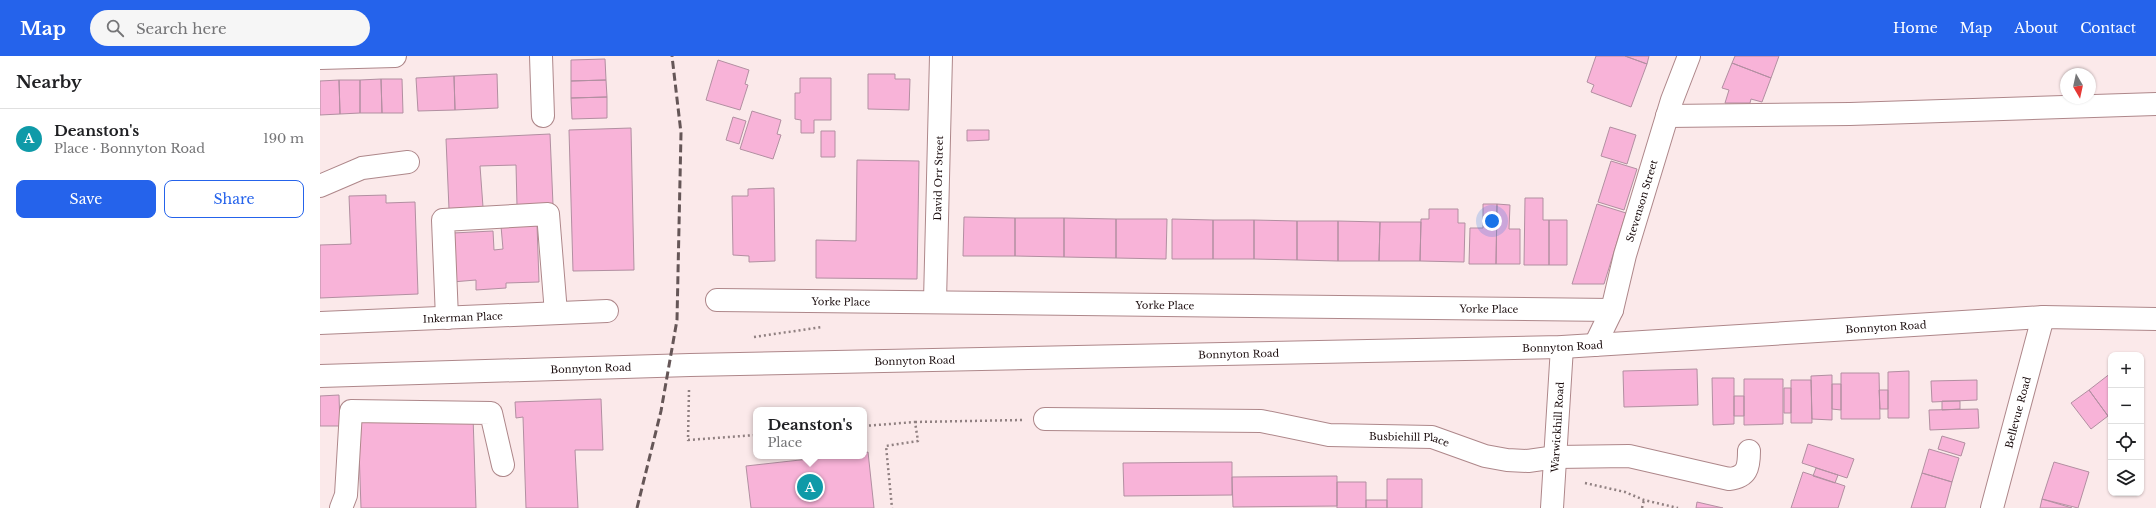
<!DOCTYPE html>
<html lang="en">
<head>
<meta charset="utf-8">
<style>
	:root { --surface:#fff; --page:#f6f6f6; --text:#202124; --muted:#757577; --line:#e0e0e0; --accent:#2563eb }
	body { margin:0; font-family:"Libre Baskerville",serif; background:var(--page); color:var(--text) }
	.controls { position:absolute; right:12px; bottom:12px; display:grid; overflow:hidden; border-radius:8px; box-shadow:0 1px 3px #0004 }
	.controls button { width:36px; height:36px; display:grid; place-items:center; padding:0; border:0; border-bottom:1px solid var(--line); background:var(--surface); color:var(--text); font:20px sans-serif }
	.compass { position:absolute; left:1740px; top:12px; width:36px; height:36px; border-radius:50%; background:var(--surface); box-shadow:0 1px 3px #0004; rotate:171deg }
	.you { position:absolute; left:1172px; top:165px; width:14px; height:14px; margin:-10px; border:3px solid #fff; border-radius:50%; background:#1a73e8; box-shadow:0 0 0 6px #1a73e833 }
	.badge { display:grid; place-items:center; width:26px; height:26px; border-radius:50%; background:var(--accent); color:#fff; font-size:13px; font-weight:700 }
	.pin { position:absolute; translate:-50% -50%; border:2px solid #fff; box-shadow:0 1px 4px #0006 }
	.popup { position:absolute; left:433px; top:351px; width:114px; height:52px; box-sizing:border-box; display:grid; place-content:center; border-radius:8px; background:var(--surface); filter:drop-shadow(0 1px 3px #0005); font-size:13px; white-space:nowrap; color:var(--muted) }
	.popup b { font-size:15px; color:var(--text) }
	.popup::after { content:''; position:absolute; left:50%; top:100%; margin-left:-8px; border:8px solid transparent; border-top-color:var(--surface) }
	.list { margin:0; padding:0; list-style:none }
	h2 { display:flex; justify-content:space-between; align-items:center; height:52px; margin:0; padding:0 16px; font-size:17px }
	h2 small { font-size:13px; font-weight:400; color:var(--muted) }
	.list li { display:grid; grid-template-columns:26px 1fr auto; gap:12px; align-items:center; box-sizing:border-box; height:60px; padding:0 16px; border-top:1px solid var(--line) }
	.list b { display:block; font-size:15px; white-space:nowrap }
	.list p { margin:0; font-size:13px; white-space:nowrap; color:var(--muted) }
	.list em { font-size:13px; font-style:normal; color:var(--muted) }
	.actions { display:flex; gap:8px; padding:12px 16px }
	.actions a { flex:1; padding:9px 0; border:1px solid var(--accent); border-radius:8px; text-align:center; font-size:14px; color:var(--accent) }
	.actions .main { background:var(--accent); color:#fff }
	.icon { flex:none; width:22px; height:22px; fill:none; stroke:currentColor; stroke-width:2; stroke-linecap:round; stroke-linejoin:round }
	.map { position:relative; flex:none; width:1836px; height:452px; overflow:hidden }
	header { display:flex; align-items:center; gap:24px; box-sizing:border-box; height:56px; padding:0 20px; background:var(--accent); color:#fff }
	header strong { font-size:19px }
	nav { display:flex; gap:22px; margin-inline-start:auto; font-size:14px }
	.search { width:280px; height:36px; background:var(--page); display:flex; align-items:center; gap:10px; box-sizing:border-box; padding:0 14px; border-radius:22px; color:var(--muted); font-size:15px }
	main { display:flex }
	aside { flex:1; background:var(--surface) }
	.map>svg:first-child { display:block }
</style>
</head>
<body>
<header>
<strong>Map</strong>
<div class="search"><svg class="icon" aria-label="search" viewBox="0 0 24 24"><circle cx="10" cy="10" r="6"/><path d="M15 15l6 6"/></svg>Search here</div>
<nav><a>Home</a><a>Map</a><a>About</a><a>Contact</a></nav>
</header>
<main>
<aside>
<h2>Nearby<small></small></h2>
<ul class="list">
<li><span class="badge" style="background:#0f9aa8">A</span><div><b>Deanston's</b><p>Place · Bonnyton Road</p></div><em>190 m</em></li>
</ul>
<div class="actions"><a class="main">Save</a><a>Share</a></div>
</aside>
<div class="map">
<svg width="1836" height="452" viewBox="0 0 1836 452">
	<rect width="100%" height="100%" fill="#fbe9ea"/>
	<!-- building -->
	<path fill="#f8b3d8" stroke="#b28fa1" d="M1276 0H1305L1327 8 1311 51 1271 36 1274 29 1267 26Z
		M1305 0H1329L1327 8Z
		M1415 0H1459L1451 22 1412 7Z
		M285 3 286 24 251 25V4Z
		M398 4 429 14 425 28 428 29 420 54 386 44Z
		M1412 7 1451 22 1442 46 1431 43 1430 47H1405L1409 34 1402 32Z
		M177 18 178 52 135 54 134 20Z
		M548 18H575V23H590L589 54 548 53Z
		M134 20 135 54 98 55 96 22Z
		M480 22H511V64H494V77H481V64L475 63V37H480Z
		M61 23H82L83 57H62Z
		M61 23 62 57H40V24Z
		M19 24H40V57L20 58Z
		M19 24 20 58 0 59V25Z
		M286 24 287 41 251 42V25Z
		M287 41V62L252 63 251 42Z
		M432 55 461 64 457 78 461 79 453 103 420 93Z
		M413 61 426 65 419 88 406 84Z
		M1290 71 1316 79 1307 108 1281 100Z
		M311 72 314 214 253 215 249 74Z
		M647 74H669V84L647 85Z
		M501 75H515V101H501Z
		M230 78 233 149 197 150 196 109 160 110 163 151 129 153 126 83Z
		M537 104 599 105 597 223 496 222V184L536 185Z
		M1291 105 1317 113 1304 154 1278 146Z
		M454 132 455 205 429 206V200L413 199 412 140H428V133Z
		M66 139V147L95 146 98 238 0 242V189L31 188 29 140Z
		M1205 142H1223V164H1229V209H1204Z
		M1163 148H1177L1176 208H1149L1150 172H1163Z
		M1177 148 1190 149 1189 173H1200V208H1176Z
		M1277 148 1306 157 1284 228H1252Z
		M1109 153H1138V167H1145L1144 206 1100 205 1101 163H1109Z
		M644 161 695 162V200H643Z
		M695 162H744V201L695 200Z
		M744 162 796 163V202L744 201Z
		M796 163H847L846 203 796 202Z
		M852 163 893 164V203H852Z
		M893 164H934V203H893Z
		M934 164 977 165V204L934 203Z
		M1229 164H1247V209H1229Z
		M977 165H1018V205L977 204Z
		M1018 165 1060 166 1059 205H1018Z
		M1060 166H1101L1100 205H1059Z
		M217 168 219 226 186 227V232L156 234V224L132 226 133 177 173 175 174 194 183 193 181 170Z
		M1377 313 1378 349 1304 351 1303 315Z
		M1589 315V362H1568V316Z
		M1521 317H1559L1560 363H1521Z
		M1791 317V358L1788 360 1769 334Z
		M1512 319V364L1492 363 1491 320Z
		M1392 322H1414V368L1393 369Z
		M1424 323H1463V368L1424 369Z
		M1471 324H1491L1492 367H1471Z
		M1657 324V344L1612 346 1611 325Z
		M1512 328H1521V354L1512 353Z
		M1464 332H1471V357H1464Z
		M1559 334H1568V353H1560Z
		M1769 334 1788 360 1771 373 1751 347Z
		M19 339 20 370H0V340Z
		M1414 340H1424V360H1414Z
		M281 343 283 394H255L258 452H206L203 361 196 362 195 346Z
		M1622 345H1640V353L1622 354Z
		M1658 353 1659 372 1610 374 1609 354Z
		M153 360 156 452H41L38 364Z
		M1622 380 1645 387 1641 400 1618 393Z
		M1488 388 1534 403 1527 422 1482 407Z
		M1609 393 1639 402 1632 426 1602 417Z
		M548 396 554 452H431L426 410 516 400H544V397Z
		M912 406V439L804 440 803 407Z
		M1734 406 1769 416 1758 452 1722 443Z
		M1496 412 1518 419 1515 427 1493 420Z
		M1483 416 1525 430 1518 452H1471Z
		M1602 417 1632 426 1625 452H1591Z
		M1017 420V450L913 451 912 421Z
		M1067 423H1102V452H1067Z
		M1017 426H1046V452H1017Z
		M1722 443 1752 452H1720Z
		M1046 444H1067V452H1046Z
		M1377 446 1403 452H1376Z"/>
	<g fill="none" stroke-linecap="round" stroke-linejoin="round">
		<defs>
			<g id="minor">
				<path d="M221 0 223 60"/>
				<path d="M0 2 75 0"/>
				<path d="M1347 60 1530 58 1836 48"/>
				<path d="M0 130 42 112 88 106"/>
				<path id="s1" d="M397 244 1292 254"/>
				<path id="s2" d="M615 245 621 0"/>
				<path d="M127 262 123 164 228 158 236 257"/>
				<path id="s3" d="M0 267 287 255"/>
				<path id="s4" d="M1275 289 1292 254 1305 199 1352 44 1369 0"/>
				<path id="s5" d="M0 320 370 309 1242 291 1723 261 1836 263"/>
				<path id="s6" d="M725 363 941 365 1009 379 1112 381 1165 400 1187 404 1208 405 1236 401 1309 400 1409 423C1427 421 1429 412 1429 395"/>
				<path d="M21 452 26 439 31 355 171 357 183 409"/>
				<path id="s7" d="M1232 452 1242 291"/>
				<path id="s8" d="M1672 452 1723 261"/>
			</g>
		</defs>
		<!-- minor casing -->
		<use href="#minor" stroke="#ae878a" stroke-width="24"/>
		<!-- path -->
		<path stroke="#908081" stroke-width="2.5" stroke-dasharray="2 3" stroke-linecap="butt" d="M434 281 502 271
			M369 334 368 384 436 379
			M595 366 702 364
			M544 370 595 366 598 385 566 390 572 452
			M1265 427 1305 436 1324 444 1358 452
			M1322 452 1324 444"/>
		<!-- minor -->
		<use href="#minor" stroke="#fff" stroke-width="22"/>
		<!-- rail -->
		<path stroke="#655657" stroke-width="3" stroke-dasharray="8 4" stroke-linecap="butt" d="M317 452 341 355 357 264 361 77 352 0"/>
	</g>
	<g text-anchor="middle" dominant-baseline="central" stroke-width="3.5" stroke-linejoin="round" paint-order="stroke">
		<!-- street labels -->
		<g font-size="10" fill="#190b0c" stroke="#fbfbfb">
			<text stroke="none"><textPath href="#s2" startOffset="123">David Orr Street</textPath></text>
			<text stroke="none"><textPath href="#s4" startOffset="152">Stevenson Street</textPath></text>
			<text stroke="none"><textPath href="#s1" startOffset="124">Yorke Place</textPath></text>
			<text stroke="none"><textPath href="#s1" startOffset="448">Yorke Place</textPath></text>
			<text stroke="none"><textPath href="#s1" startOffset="772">Yorke Place</textPath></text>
			<text stroke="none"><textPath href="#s3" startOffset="143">Inkerman Place</textPath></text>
			<text stroke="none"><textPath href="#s5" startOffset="1567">Bonnyton Road</textPath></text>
			<text stroke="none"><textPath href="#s5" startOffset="1243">Bonnyton Road</textPath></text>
			<text stroke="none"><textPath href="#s5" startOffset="919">Bonnyton Road</textPath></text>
			<text stroke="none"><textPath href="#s5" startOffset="595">Bonnyton Road</textPath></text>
			<text stroke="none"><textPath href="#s5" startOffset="271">Bonnyton Road</textPath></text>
			<text stroke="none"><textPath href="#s8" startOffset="99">Bellevue Road</textPath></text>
			<text stroke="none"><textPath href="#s7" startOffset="81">Warwickhill Road</textPath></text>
			<text stroke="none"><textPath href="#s6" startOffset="366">Busbiehill Place</textPath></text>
		</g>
	</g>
</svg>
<div class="controls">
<button>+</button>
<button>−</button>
<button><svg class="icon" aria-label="locate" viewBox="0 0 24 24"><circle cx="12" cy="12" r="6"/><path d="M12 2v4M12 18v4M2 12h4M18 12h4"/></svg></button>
<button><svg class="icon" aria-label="layers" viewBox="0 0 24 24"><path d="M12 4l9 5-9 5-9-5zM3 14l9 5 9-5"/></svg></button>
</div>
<svg class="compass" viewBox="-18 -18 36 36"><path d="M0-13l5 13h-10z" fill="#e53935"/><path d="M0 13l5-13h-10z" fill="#757577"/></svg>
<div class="you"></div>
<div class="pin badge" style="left:490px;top:431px;background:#0f9aa8">A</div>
<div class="popup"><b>Deanston's</b>Place</div>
</div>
</main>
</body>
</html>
